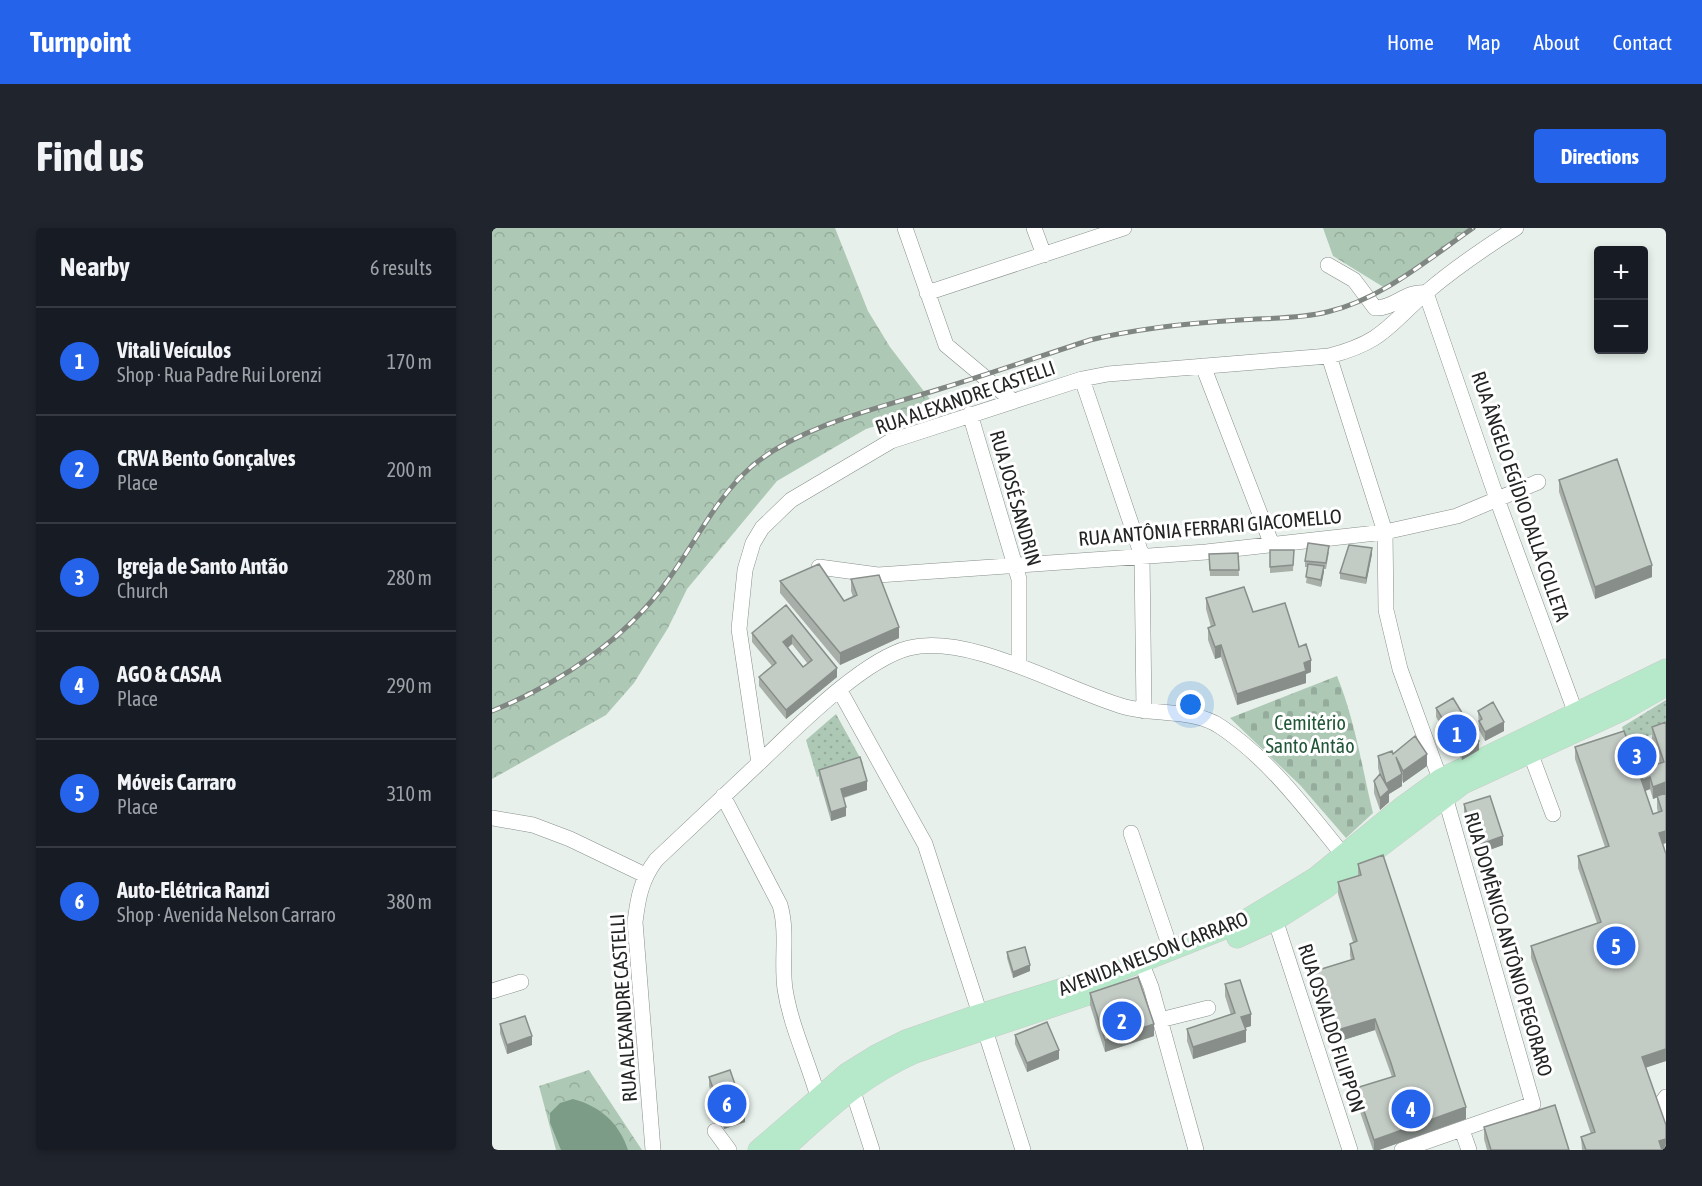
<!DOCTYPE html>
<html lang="en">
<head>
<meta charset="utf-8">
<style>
	:root { --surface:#171b24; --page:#20242c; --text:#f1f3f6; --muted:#9ea1a6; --line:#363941; --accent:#2563eb }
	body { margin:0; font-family:"Asap Condensed",sans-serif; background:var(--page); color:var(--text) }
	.controls { position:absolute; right:18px; top:18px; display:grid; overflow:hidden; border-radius:6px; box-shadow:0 3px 9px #0003 }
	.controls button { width:54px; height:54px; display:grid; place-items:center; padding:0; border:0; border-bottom:2px solid var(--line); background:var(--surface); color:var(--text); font:30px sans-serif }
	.you { position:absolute; left:699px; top:477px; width:21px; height:21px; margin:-15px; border:4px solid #fff; border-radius:50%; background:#1a73e8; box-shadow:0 0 0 9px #1a73e833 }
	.badge { display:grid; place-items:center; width:39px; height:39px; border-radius:50%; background:var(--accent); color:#fff; font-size:20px; font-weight:700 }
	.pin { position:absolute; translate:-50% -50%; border:3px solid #fff; box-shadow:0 2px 6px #0006 }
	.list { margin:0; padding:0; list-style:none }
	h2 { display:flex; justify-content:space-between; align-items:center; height:78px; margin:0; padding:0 24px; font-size:26px }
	h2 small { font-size:20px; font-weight:400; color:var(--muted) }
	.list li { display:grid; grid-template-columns:39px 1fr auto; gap:18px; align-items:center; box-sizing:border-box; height:108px; padding:0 24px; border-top:2px solid var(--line) }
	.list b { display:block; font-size:22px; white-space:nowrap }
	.list p { margin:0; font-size:20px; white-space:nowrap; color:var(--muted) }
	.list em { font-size:20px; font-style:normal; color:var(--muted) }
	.map { position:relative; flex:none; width:1174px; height:922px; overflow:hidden; border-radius:6px }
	header { display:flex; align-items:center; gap:36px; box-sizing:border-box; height:84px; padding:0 30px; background:var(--accent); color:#fff }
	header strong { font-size:28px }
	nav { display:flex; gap:33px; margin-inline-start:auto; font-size:21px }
	.intro { display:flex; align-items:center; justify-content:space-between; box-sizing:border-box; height:144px; padding:0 36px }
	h1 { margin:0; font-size:42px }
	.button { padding:15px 27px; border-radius:6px; background:var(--accent); color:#fff; font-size:21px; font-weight:700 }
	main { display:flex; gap:36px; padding:0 36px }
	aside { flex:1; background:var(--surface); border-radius:6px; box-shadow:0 3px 9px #0003 }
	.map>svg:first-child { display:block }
</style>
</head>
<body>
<header>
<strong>Turnpoint</strong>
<nav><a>Home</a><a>Map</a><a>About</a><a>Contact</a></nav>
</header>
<div class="intro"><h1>Find us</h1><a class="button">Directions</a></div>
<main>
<aside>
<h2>Nearby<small>6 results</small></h2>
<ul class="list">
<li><span class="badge">1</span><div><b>Vitali Veículos</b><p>Shop · Rua Padre Rui Lorenzi</p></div><em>170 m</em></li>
<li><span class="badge">2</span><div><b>CRVA Bento Gonçalves</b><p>Place</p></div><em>200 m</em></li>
<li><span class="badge">3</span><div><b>Igreja de Santo Antão</b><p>Church</p></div><em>280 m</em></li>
<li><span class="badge">4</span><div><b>AGO &amp; CASAA</b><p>Place</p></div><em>290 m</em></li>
<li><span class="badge">5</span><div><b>Móveis Carraro</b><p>Place</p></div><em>310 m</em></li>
<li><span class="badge">6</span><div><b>Auto-Elétrica Ranzi</b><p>Shop · Avenida Nelson Carraro</p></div><em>380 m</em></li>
</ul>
</aside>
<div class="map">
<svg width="1174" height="922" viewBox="0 0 1174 922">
	<defs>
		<pattern id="forest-crowns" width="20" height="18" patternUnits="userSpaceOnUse" patternTransform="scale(1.5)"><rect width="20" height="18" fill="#aec8b6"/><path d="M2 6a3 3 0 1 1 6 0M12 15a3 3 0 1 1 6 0" fill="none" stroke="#95ac9c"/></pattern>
		<pattern id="cemetery-stones" width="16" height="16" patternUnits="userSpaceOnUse" patternTransform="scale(1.5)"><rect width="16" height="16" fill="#aec8b6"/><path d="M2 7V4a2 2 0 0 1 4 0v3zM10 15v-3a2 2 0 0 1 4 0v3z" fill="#95ac9c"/></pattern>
		<pattern id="park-dots" width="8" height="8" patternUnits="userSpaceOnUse" patternTransform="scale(1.5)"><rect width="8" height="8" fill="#aec8b6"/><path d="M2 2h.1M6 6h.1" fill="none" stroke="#95ac9c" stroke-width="1.8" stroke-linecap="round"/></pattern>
	</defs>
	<rect width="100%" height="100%" fill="#e7f0ea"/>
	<!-- forest -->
	<path fill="url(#forest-crowns)" d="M0 0H343L376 83 398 119 444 179 374 201 285 253 195 361 176 400 142 455 114 487 0 551Z
		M831 0H981L893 60 841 28Z
		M97 842 150 922H64L47 858Z"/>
	<!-- cemetery -->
	<path fill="url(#cemetery-stones)" d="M845 448C863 492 870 540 881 585L854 610 808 557 738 490Z"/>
	<!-- park -->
	<path fill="url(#park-dots)" d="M1174 472V503L1134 514 1130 499Z
		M344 486 371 535 325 549 314 512Z"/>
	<!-- water -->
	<path fill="#7d9c88" d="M81 871C108 878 127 895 136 922H69L58 895V885L68 875Z"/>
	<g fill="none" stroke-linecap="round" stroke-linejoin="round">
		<defs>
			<path id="minor" d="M413 0 454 117 521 173
				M542 0 552 27
				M836 37 862 52 883 80C902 81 914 62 934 65L1005 271 1087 494
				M435 65 632 0
				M837 128 893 304 894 382 908 441 948 551 1041 876 910 922
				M711 138 780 317
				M590 151 650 328 652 483
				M478 186 527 351V438
				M327 339 386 347 714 324 893 304 965 288 1046 254
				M348 463 433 616 488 786 497 794 493 802 531 922
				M1035 516 1061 586
				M267 535C303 501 370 432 417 420 479 405 573 462 633 479 663 487 703 481 729 499 781 534 818 587 857 634
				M231 568 288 677C296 705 289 733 293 761 299 799 316 833 326 869
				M0 590 41 597 78 611 153 647
				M639 605 679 722
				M780 682 858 922
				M649 734 659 759 704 922
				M0 763 29 754
				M668 792 716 780
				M358 854 380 922
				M1174 869 1169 876 1174 890
				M970 902 977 922
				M223 903 237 922
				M161 922 143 694C146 670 149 652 164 632L267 535 247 401 253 342 261 315 270 300 299 272 399 213 590 151 616 146 837 128C892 114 896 97 936 63 963 40 994 19 1024 0"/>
			<path id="major" d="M745 710 784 692 833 661 971 556 1132 482 1174 458
				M266 922 355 845 384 827 414 812 488 786 632 741 750 694 824 649 911 578 948 551 1174 441
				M291 922C336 882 367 850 423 825L623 758"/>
		</defs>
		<!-- minor casing -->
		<use href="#minor" stroke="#88908b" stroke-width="16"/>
		<!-- major casing -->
		<use href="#major" stroke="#cacbca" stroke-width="21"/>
		<!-- minor -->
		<use href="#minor" stroke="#fff" stroke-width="15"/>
		<!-- major -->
		<use href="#major" stroke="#b6e9ca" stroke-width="20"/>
		<defs>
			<path id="rail" d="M0 483C67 456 134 411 176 352 204 314 223 271 259 239 308 197 391 179 451 160 500 145 549 128 598 112 648 100 697 95 748 92 776 90 806 91 835 84 890 71 935 32 981 0"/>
		</defs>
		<!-- rail casing -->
		<use href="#rail" stroke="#808682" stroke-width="5"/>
		<!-- rail -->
		<use href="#rail" stroke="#fff" stroke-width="3" stroke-dasharray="9" stroke-linecap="butt"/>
	</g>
	<!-- wall -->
	<path fill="#a8afa9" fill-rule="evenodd" d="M1067 252 1160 349 1103 371 1067 264Z
		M778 322H802L801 343 778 345Z
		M837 324 834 341H832L829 359 814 355 816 339H813V333Z
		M746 325 747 348H718L717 326Z
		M880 326 874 356 848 351V345Z
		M359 351 407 410 348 437 288 365V353L352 373 361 369 359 363Z
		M714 370 761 384 807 419 819 444 814 446V455L745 477 729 429 723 431 716 412V400L719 399 714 381Z
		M294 377 345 449 294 491 267 458V449L280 438 260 414V405ZM300 416 316 436 311 439 296 420Z
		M944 480 987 522 970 532 944 489Z
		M986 483 1012 503 993 513 987 502Z
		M1174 494V615L1171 616 1174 626V833L1154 839 1174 922H1090L1089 909 1099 906 1039 730V718L1105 695 1086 640V628L1113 619 1083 531V519L1143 533 1165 536 1168 535 1160 511V499ZM1158 561 1161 571 1165 569V580L1166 585 1161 586 1153 563Z
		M901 526 935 538 911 555 910 552V558L897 566V574L888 582 882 565V553L888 548 886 540V528Z
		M327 542 375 562 352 570 354 588 339 593 327 551Z
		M972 576 1011 617 984 627 972 585Z
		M866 636 974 891 887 922H881L864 872V860L900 849 883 802 842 815 823 755V743L859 732 858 727V716L861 714 846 666V654L866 648Z
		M515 724 538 743 521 750 515 730Z
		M733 756 759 798 753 800 754 814 701 831 695 813V801L739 787 733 768Z
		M598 765 662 808 613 824 598 777Z
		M8 796 40 817 15 826 8 805Z
		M523 807 567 831 535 844 523 816Z
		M217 849 253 894 232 901 217 858Z
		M992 899 1077 922H995L992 911Z"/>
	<!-- shaded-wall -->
	<path fill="#888e8a" d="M880 320V326L874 356V350Z
		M1160 337V349L1103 371V359Z
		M832 338V344L829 359V352Z
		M407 399V410L348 437V425Z
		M300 407V416L291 423V414Z
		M729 417V429L723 431V419Z
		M819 432V444L814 446V455L745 477V466L812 435Z
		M345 440V449L294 491V482Z
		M1012 494V503L993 513V504Z
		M987 513V522L970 532V523Z
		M935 526V538L911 555V543Z
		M910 546V558L897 566V574L888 582V570L894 564V556Z
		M1158 549V561L1151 564V552Z
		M375 553V562L349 570V561Z
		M1174 554V566L1161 571V559Z
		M354 579V588L339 593V584Z
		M1174 603V615L1167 617V605Z
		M1011 608V617L984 627V618Z
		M538 737V743L521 750V744Z
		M759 786V798L749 801V789Z
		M883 791V802L842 815V803Z
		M662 796V808L613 824V812Z
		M754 802V814L701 831V819Z
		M40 808V817L15 826V817Z
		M1174 821V833L1150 841V829Z
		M567 822V831L535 844V835Z
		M974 879V891L887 922H882V912Z
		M253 885V894L232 901V892Z
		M1174 911V922H1167V913Z"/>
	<!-- building -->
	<path fill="#c3cbc5" stroke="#888e8a" stroke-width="1.5" fill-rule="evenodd" d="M1125 231 1160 337 1103 359 1067 252Z
		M816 315 837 318 834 335 813 333Z
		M857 317 880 320 874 350 848 345Z
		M778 322H802L801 337 778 339Z
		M746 325 747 342H718L717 326Z
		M327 336 352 373 365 367 359 351 387 347 407 399 348 425 288 353Z
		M816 336 832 338 829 352 814 349Z
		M752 359 761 384 793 375 807 419 814 416 819 432 812 435 814 443 745 466 729 417 723 419 716 400 723 397 714 370Z
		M294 377 345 440 294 482 267 449 284 435 260 405ZM300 407 320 432 311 439 291 414Z
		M961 470 987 513 970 523 944 480Z
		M1001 474 1012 494 993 504 987 493 990 491 986 483Z
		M1174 494V554L1161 559 1158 549 1151 552 1148 548 1161 586 1170 583 1165 568 1174 565V603L1167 605 1174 626V821L1150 829 1174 897V911L1167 913 1170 922H1094L1089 909 1103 904 1039 718 1109 694 1086 628 1117 618 1083 519 1132 503 1143 533 1161 526 1165 536 1172 534 1160 499Z
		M923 508 935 526 911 543 904 529 910 546 894 556 886 528 900 523 901 526Z
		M368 529 375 553 349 561 354 579 339 584 327 542Z
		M888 546 897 562 888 570 882 553Z
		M998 568 1011 608 984 618 972 576Z
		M891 627 974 879 882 912 864 860 903 848 899 835 883 791 842 803 823 743 862 731 858 716 865 713 846 654 869 647 866 636Z
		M533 719 538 737 521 744 515 724Z
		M646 749 662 796 613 812 598 765Z
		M748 752 759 786 749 789 754 802 701 819 695 801 743 785 733 756Z
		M33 788 40 808 15 817 8 796Z
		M555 794 567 822 535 835 523 807Z
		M238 842 253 885 232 892 217 849Z
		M1063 877 1077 922H999L992 899Z"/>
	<g text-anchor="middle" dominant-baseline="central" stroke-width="6" stroke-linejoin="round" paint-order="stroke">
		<!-- street labels -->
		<g font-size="20" fill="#222523" stroke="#fff">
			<text transform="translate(473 169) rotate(-19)">RUA ALEXANDRE CASTELLI</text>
			<text transform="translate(1029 268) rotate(71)">RUA ÂNGELO EGÍDIO DALLA COLLETA</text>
			<text transform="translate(524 270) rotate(74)">RUA JOSÉ SANDRIN</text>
			<text transform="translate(718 299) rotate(-5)">RUA ANTÔNIA FERRARI GIACOMELLO</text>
			<text transform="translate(1017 716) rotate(74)">RUA DOMÊNICO ANTÔNIO PEGORARO</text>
			<text transform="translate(661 725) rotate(-21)">AVENIDA NELSON CARRARO</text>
			<text transform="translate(131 780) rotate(-94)">RUA ALEXANDRE CASTELLI</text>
			<text transform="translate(840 800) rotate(72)">RUA OSVALDO FILIPPON</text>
		</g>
		<!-- park labels -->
		<g font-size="20" fill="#215638" stroke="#fff">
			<text x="818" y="494">Cemitério<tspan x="818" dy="23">Santo Antão</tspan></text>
		</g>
	</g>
</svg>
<div class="controls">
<button>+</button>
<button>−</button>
</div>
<div class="you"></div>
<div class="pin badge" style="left:965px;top:506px">1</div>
<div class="pin badge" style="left:630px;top:793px">2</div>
<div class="pin badge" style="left:1145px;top:528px">3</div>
<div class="pin badge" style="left:919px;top:881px">4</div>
<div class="pin badge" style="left:1124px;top:718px">5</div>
<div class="pin badge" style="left:235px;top:876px">6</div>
</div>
</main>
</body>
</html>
